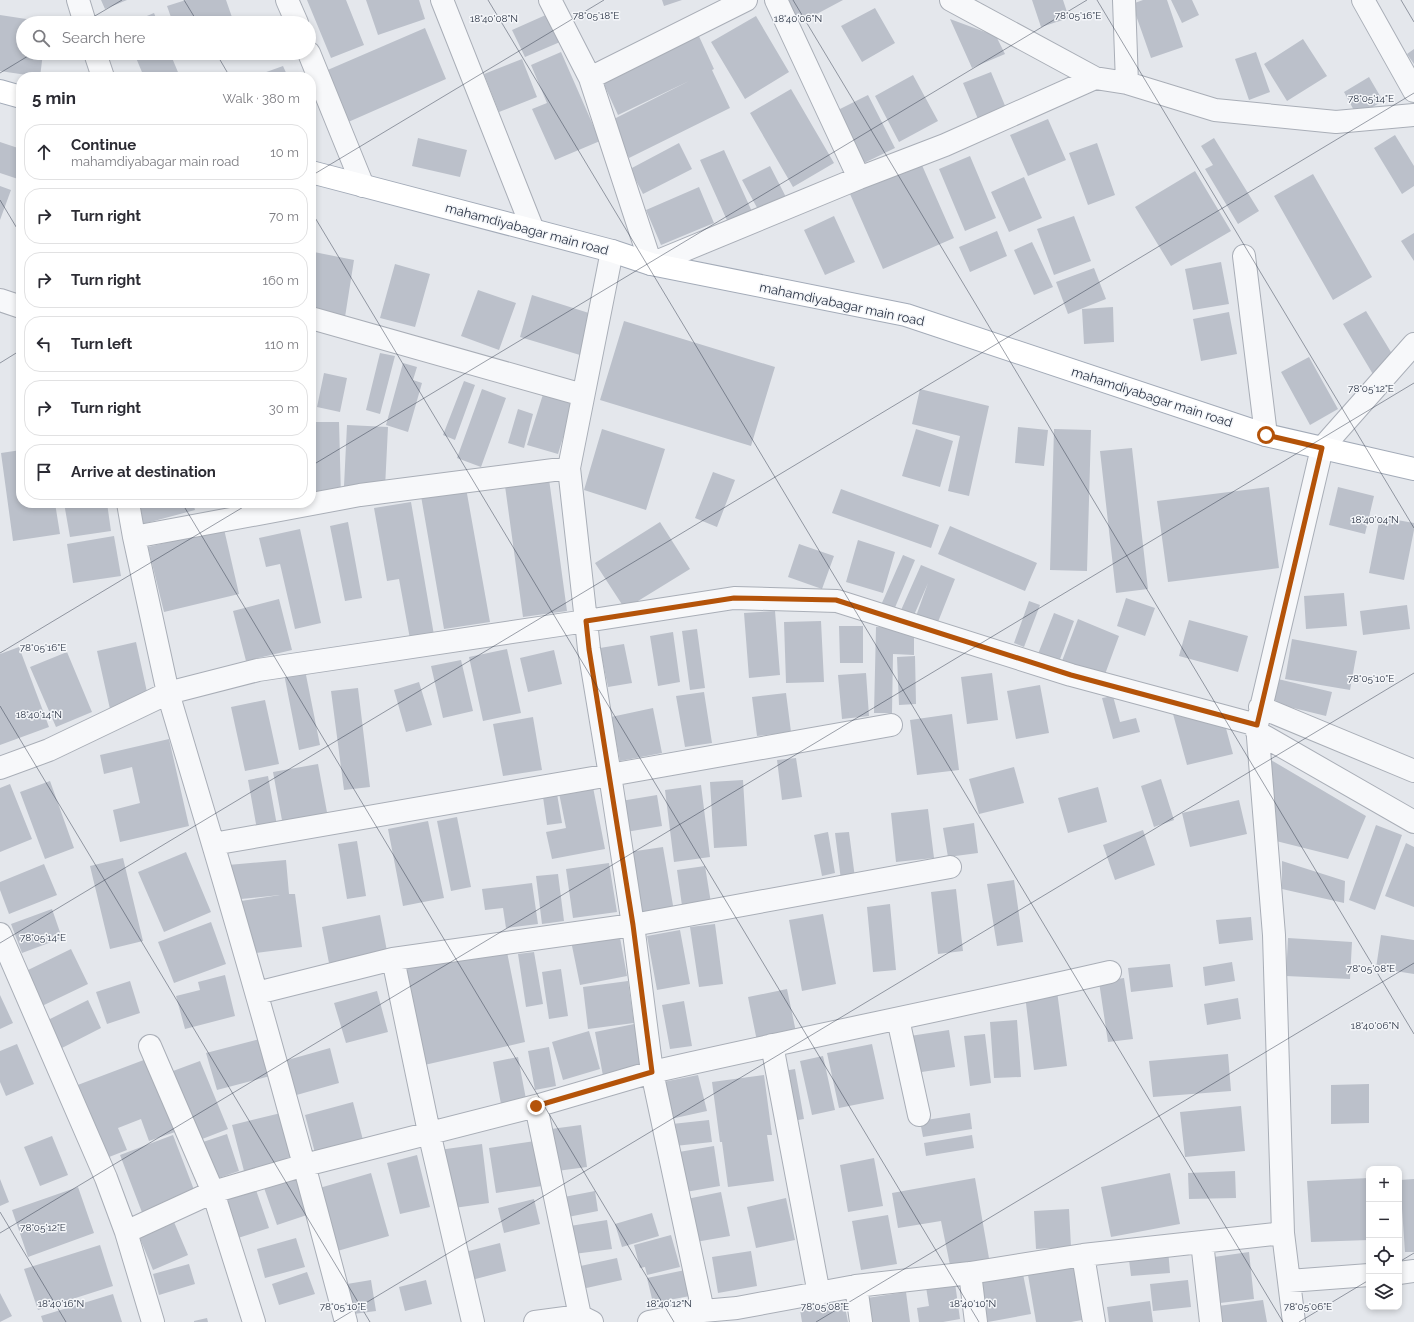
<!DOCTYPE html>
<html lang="en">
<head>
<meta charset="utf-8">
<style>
	:root { --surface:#fff; --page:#f2f2f3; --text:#2b2b33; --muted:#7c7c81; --line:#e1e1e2 }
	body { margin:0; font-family:Raleway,sans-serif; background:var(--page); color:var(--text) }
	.controls { position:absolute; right:12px; bottom:12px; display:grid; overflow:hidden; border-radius:8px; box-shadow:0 2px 6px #0003 }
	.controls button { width:36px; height:36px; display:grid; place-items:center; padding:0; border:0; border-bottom:1px solid var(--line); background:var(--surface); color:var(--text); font:20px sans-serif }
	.stop { position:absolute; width:12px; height:12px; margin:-9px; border:3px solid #b45309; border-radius:50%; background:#fff }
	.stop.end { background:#b45309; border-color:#fff; box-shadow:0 1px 4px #0008 }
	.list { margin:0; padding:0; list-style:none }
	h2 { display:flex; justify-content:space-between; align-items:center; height:52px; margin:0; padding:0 16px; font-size:17px }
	h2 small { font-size:13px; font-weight:400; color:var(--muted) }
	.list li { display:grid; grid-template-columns:26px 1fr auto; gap:12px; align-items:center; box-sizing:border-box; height:56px; margin:0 8px 8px; padding:0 8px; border:1px solid var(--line); border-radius:16px }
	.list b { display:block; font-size:15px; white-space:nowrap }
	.list p { margin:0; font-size:13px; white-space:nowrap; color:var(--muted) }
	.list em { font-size:13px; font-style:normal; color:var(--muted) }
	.icon { flex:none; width:22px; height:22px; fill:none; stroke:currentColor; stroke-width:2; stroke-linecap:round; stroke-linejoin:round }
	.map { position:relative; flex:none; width:1414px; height:1322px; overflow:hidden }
	.search { position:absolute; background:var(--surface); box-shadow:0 2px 6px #0003; left:16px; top:16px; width:300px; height:44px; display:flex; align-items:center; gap:10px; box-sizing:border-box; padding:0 14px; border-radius:22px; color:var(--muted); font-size:15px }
	.panel { position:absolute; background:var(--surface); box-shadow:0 2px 6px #0003; left:16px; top:72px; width:300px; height:436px; border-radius:16px }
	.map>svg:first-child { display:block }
</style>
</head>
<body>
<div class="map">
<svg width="1414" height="1322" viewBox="0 0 1414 1322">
	<rect width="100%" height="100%" fill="#e4e7ec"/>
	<!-- building -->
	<path fill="#bbc0ca" d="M101 0H127L105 9Z
		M186 0H226L234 23H173L167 6Z
		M307 0H346L364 45 331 58Z
		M366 0H419L425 19 378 35Z
		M662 0H682L664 6Z
		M784 0H843L798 24Z
		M1032 0H1063L1069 18 1041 27Z
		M1143 0H1167L1183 47 1151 58 1132 4Z
		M1171 0H1192L1199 15 1182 23Z
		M875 8 895 43 862 62 841 26Z
		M154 13 158 23H130Z
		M548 14 560 42 525 57 512 30Z
		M0 15 46 22 23 23V53H43L40 77 0 71Z
		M756 16 789 72 745 99 711 42Z
		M950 19 996 36 1005 54 972 68Z
		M425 28 446 79 346 123 323 72Z
		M697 32 714 69 712 70 730 108 629 158 610 121 689 81 618 115 601 78Z
		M1303 39 1327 76 1287 101 1264 64Z
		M1414 49V64L1407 54Z
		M561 52 600 141 555 160 532 109 547 103 531 65Z
		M1256 52 1270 92 1249 100 1235 59Z
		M134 53H170L180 77H144Z
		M522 59 537 97 499 112 484 74Z
		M283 66 288 77H259L258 75Z
		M991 72 1006 108 978 119 963 83Z
		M913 75 938 121 899 142 875 96Z
		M1369 77 1383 101 1357 116 1344 92Z
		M791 89 834 163 793 187 750 113Z
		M868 95 895 148 860 165 834 112Z
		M1048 119 1066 160 1028 176 1010 135Z
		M1395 135 1414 166V186L1402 194 1374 148Z
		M418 138 467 150 460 177 412 166Z
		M1214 138 1259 211 1238 224 1205 169 1213 165 1201 146Z
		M0 142 21 149V180L0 173Z
		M679 143 692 169 643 194 630 169Z
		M1097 143 1115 195 1088 205 1069 153Z
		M724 150 754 216 730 227 700 160Z
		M970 156 996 218 965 231 939 169Z
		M921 163 954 238 883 269 850 194Z
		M770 166 788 201 761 215 742 180Z
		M1195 171 1231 231 1171 266 1135 207Z
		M1313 174 1372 277 1333 300 1274 196Z
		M1024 177 1042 218 1009 232 991 192Z
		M0 186 11 190 0 220Z
		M699 187 714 223 661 245 646 210Z
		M834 216 855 262 825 275 804 230Z
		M1074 216 1091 261 1054 275 1037 229Z
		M997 231 1007 256 970 272 959 247Z
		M1414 233V261L1401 241Z
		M1032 242 1053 287 1034 295 1014 250Z
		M314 252 354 260 345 317 311 311V268Z
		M1221 262 1229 304 1193 310 1185 269Z
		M395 264 430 274 415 327 380 318Z
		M1094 268 1106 299 1068 314 1056 282Z
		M478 290 516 303 499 350 461 336Z
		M532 295 592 314 580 355 520 337Z
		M1113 307 1114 342 1084 344 1082 309Z
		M1366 311 1397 362 1374 376 1343 324Z
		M1229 312 1237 354 1201 361 1193 319Z
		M624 321 775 367 751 446 600 400Z
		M380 353 395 356 380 414 366 410Z
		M1309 357 1338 409 1310 425 1281 372Z
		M403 363 417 367 413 380 422 383 408 432 386 425Z
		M324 373 347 378 340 412 317 407Z
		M464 381 475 385 455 440 443 435Z
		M545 388 575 398 558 454 527 445Z
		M482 389 506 398 481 467 457 458Z
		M920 389 989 406 969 496 948 491 960 436 912 424Z
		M518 409 533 414 524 448 508 443Z
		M311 422H339L341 497 311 498Z
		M347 425 388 427 385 488 344 486Z
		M1018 427 1048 430 1044 466 1015 463Z
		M602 429 665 449 646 510 584 490Z
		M916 429 953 441 940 487 902 476Z
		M1054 429 1091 430 1087 571 1050 570Z
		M1132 448 1148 589 1116 593 1100 451Z
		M21 450V503H55L60 534 13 541 1 453Z
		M713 472 735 480 717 527 695 518Z
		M549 479 567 611 523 617 505 486Z
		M1269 487 1279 568 1168 582 1157 501Z
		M1338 487 1374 496 1365 534 1329 525Z
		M466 488 490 622 444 629 421 496Z
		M841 489 939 525 931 548 832 513Z
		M411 502 434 635 410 639 399 579 387 581 374 508Z
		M64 503H107L111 531 70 537Z
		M133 503H193L195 510 139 525Z
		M1380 517 1414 523V530L1404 580 1369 573Z
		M348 522 362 598 345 601 330 526Z
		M660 522 690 569 625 609 595 563Z
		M950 526 1037 563 1025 591 938 554Z
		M224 529 239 594 164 612 148 547Z
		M300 529 321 623 295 629 280 564 266 567 259 538Z
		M114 536 121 576 73 583 67 544Z
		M858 540 895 552 883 593 846 582Z
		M799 544 834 556 822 589 788 577Z
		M903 555 915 560 891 617 878 612Z
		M921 565 955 579 936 627 915 619 928 583 911 622 898 617Z
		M1344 593 1347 626 1306 629 1304 596Z
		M1126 598 1155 608 1145 636 1117 626Z
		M279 599 292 650 246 661 233 611Z
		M1029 601 1040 605 1024 647 1014 643Z
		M1407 605 1410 629 1363 635 1360 611Z
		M775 611 780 675 749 678 744 613Z
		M1054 613 1074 621 1059 662 1038 654Z
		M1078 619 1119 636 1104 677 1062 661Z
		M1189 620 1248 636 1238 672 1179 656Z
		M821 621 824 682 786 683 784 622Z
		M839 626H863V663H840Z
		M876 627 914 628V655L893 654 892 713H874Z
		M697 629 705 688 690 690 682 631Z
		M673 632 680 682 658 686 650 636Z
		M1292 639 1357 651 1350 690 1285 679Z
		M136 642 149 701 110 709 97 651Z
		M624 644 632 683 608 687 600 648Z
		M19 647 49 727 0 745V654Z
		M507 649 521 713 483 721 469 657Z
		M554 650 562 684 528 692 520 658Z
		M67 652 92 712 56 727 30 667Z
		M915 656 916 704 899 705 897 657Z
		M461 660 473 711 443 718 431 666Z
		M305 670 320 745 299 750 284 674Z
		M866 673 869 716 842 719 838 675Z
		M992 673 998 720 967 724 961 677Z
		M1278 679 1332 692 1326 716 1273 703Z
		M419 682 432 725 406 732 394 690Z
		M1040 685 1049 733 1016 739 1007 691Z
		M358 688 370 787 344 790 331 691Z
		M704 692 712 743 685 747 676 696Z
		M786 693 791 732 757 736 752 697Z
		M1113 696 1120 722 1136 718 1140 732 1113 739 1102 698Z
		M265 700 279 764 245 771 231 707Z
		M653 708 662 753 620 761 611 717Z
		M952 714 959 770 917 775 910 720Z
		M1173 714 1224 721 1233 754 1187 765Z
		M533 717 542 770 503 776 493 724Z
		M169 739 189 826 120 842 113 810 140 803 132 767 104 774 100 755Z
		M796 758 802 797 782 800 777 760Z
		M1271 760 1366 816 1348 859 1276 841Z
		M318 764 329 823 284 831 273 772Z
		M1014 767 1024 803 979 814 969 779Z
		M268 776 278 831 258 835 248 780Z
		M1161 779 1174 820 1154 827 1141 786Z
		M743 780 747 846 714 848 710 782Z
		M50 781 74 848 45 859 20 792Z
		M592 782 605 849 552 859 546 832 566 828 558 788Z
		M10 784 32 839 0 852V788Z
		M701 785 710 857 674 862 665 790Z
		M1098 787 1107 822 1068 833 1058 798Z
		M556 788 562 823 547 825 542 790Z
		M657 795 662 826 626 832 621 801Z
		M1239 800 1247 834 1190 847 1182 813Z
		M928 809 934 858 896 862 891 813Z
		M457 817 471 887 451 891 437 821Z
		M428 821 444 898 403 906 388 829Z
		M974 823 978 853 948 857 943 828Z
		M1376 825 1402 835 1375 910 1349 900Z
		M1143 830 1155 865 1115 880 1103 845Z
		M828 832 835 873 822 876 814 835Z
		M849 832 855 878 841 880 835 833Z
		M357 841 366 896 347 899 338 844Z
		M1406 843 1414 847V907L1385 896Z
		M663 847 675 917 641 923 629 852Z
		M186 852 211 912 164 932 138 872Z
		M123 858 143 941 110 949 90 866Z
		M286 860 289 894H295L302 947 248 954 241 901 280 895 231 900 228 865Z
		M1282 861 1345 881 1344 903 1282 889Z
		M609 863 617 912 573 918 566 869Z
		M44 864 57 895 9 914 0 890V882Z
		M705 866 712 909 683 913 677 870Z
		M558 874 564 921 542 924 536 876Z
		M1014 880 1023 942 997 946 987 884Z
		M532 883 538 924 506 928 503 908 485 910 482 889Z
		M956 889 963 951 938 954 931 892Z
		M890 904 896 970 873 972 867 907Z
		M52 909 62 938 22 953 11 924Z
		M823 914 836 984 802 991 789 920Z
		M380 915 387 951 329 963 322 927Z
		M1251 917 1253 940 1219 944 1216 920Z
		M211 922 226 964 174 983 158 942Z
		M715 924 723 984 699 987 690 927Z
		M680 930 690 984 657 990 647 936Z
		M619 932 627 976 580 985 571 941Z
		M1381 935 1414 940V974L1376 968Z
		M1288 938 1352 942 1350 979 1286 976Z
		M506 947 525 1042 420 1066 400 968Z
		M71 949 88 984 42 1006 26 971Z
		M534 952 543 1004 526 1007 518 954Z
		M1232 962 1235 981 1205 986 1203 967Z
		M1170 964 1173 987 1131 992 1128 968Z
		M561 969 568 1016 549 1019 542 972Z
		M225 975 235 1016 185 1029 176 996 200 990 198 982Z
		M1124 978 1133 1039 1108 1042 1099 982Z
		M130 981 140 1013 107 1024 96 992Z
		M628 981 634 1023 588 1029 583 987Z
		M787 989 796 1032 757 1041 748 997Z
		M377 991 388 1032 346 1043 334 1003Z
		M1057 991 1067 1066 1034 1070 1025 995Z
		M0 995 13 1023 0 1029Z
		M1238 998 1241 1019 1207 1025 1204 1004Z
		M88 1000 101 1028 60 1049 46 1021Z
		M684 1001 692 1046 670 1049 662 1005Z
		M1017 1020 1021 1077 994 1078 990 1022Z
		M634 1024 643 1068 603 1076 595 1032Z
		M949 1030 955 1067 915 1073 910 1036Z
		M589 1031 600 1069 563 1080 552 1042Z
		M985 1034 991 1083 970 1086 964 1036Z
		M260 1039 270 1076 217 1090 206 1053Z
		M17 1044 34 1084 6 1096 0 1082V1051Z
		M872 1044 884 1099 839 1108 827 1053Z
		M549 1047 556 1086 535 1090 528 1051Z
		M330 1048 339 1083 293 1096 284 1061Z
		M1228 1054 1231 1091 1153 1097 1149 1061Z
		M823 1056 835 1110 812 1115 800 1061Z
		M518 1057 526 1099 501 1104 493 1062Z
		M149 1058 178 1131 149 1141 141 1119 118 1128 127 1150 104 1159 75 1086Z
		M200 1061 228 1129 192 1143 165 1074Z
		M795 1069 804 1119 787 1122 778 1072Z
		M698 1075 707 1111 666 1120 658 1083Z
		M764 1075 772 1135H767L774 1181 728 1187 722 1142H720L712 1082Z
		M1369 1084V1123L1331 1124V1085Z
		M353 1102 363 1140 315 1153 305 1115Z
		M1241 1106 1245 1151 1185 1157 1180 1112Z
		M281 1113 293 1159 244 1171 232 1125Z
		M970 1113 972 1129 923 1137 920 1121Z
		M709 1120 712 1142 675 1146 672 1124Z
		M581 1125 587 1167 557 1171 551 1129Z
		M227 1134 239 1171 213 1180 200 1143Z
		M173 1135 196 1195 143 1215 120 1155Z
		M972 1135 974 1148 926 1156 924 1143Z
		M52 1136 68 1175 40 1186 24 1147Z
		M535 1141 542 1186 496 1193 489 1148Z
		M482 1144 489 1203 447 1209 439 1150Z
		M714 1146 720 1186 680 1193 673 1153Z
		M417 1155 430 1207 400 1214 387 1163Z
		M874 1158 883 1206 848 1212 840 1165Z
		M1235 1171 1236 1198 1189 1199 1188 1173Z
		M371 1173 389 1236 334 1252 316 1189Z
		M1170 1173 1180 1224 1111 1237 1101 1187Z
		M296 1174 310 1214 277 1225 263 1185Z
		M975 1178 990 1264 951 1270 941 1221 898 1228 892 1193Z
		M1369 1178V1240L1311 1242 1307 1181Z
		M0 1179 9 1202 0 1206Z
		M1414 1179V1252H1405L1400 1180Z
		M78 1187 94 1233 28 1257 12 1210Z
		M255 1187 269 1228 238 1238 224 1198Z
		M595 1191 598 1211 568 1217 564 1197Z
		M721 1192 730 1236 690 1243 682 1200Z
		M786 1198 795 1240 756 1248 747 1207Z
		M534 1199 540 1224 504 1233 498 1208Z
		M1069 1209 1071 1247 1036 1249 1034 1211Z
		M652 1213 659 1236 622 1247 615 1224Z
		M888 1215 897 1264 861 1270 852 1221Z
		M607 1220 612 1249 574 1254 570 1226Z
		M174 1222 188 1255 153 1270 139 1236Z
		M671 1235 680 1267 647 1275 645 1267 640 1268 634 1245Z
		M296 1238 305 1267 265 1278 257 1249Z
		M500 1243 506 1271 464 1282 457 1254Z
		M100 1245 113 1286 38 1310 24 1269Z
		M1168 1249 1170 1273 1131 1276 1128 1252Z
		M751 1251 757 1286 718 1293 712 1257Z
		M1249 1252 1254 1299 1220 1303 1214 1257Z
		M617 1258 622 1280 582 1289 576 1267Z
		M189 1264 195 1284 159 1295 153 1274Z
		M1074 1267 1082 1320 1071 1322H1036L1028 1275Z
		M1022 1269 1031 1314 988 1322 979 1277Z
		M685 1270 690 1296 653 1303 647 1278Z
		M307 1272 315 1294 279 1305 272 1284Z
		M371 1280 376 1311 346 1315 341 1285Z
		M426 1280 432 1304 405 1311 399 1287Z
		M1188 1280 1191 1307 1153 1311 1150 1284Z
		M955 1283 960 1319 943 1322H919L917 1308 929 1306 926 1287Z
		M906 1292 910 1322H871L867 1298Z
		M0 1293 12 1316 0 1322Z
		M113 1294 122 1322H43L41 1316Z
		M1263 1300 1267 1322H1221L1218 1306Z
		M1150 1301 1153 1322H1109L1107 1307Z
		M844 1302 848 1322H802L800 1310Z
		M207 1318 208 1322H194V1321Z"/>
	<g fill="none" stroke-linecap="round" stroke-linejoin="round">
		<defs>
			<path id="minor" d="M78 0 85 23
				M287 0 297 23
				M442 0 533 230
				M550 0 590 78 651 264 859 178 945 145 1095 78 1127 83 1215 110 1336 122 1414 115
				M776 0 859 178
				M951 0 1095 78
				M1124 0 1127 83
				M1363 0 1414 91
				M95 53 103 77
				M309 53 363 186
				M590 78 746 0
				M1244 256 1266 435
				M0 300 21 307
				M311 318 583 395
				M128 503 134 537 360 495 569 468
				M134 537 168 693 213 844
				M1260 707 1414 771
				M891 725 610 775 633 925 950 867
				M1257 732 1414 822
				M0 768 49 750 168 693 258 670 586 621 569 468 612 251
				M0 934 106 1178 126 1232 153 1322
				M393 959 429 1132 473 1322
				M257 993 393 959 633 925 652 1072C805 1037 958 1007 1110 972
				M898 1019 919 1115
				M772 1045 819 1294
				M150 1046 213 1192 254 1322
				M536 1106 580 1316
				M126 1232 213 1192 305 1165 536 1106 652 1072 703 1311 649 1322
				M1202 1242 1211 1322
				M1083 1255 1094 1322
				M970 1273 976 1322
				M1399 1273 1414 1271
				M1289 1281 1369 1275
				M856 1286 861 1322
				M703 1311 737 1308 856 1286 970 1273 1083 1255 1283 1233
				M346 1322C304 1162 260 1002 213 844L610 775 589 649 586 621 734 598 837 601 1071 675 1257 725
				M535 1322 580 1316 592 1322
				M1294 1322 1283 1233 1274 935 1257 725 1322 448 1414 344"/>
			<path id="primary" d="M0 91 21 97
				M311 172 612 251 651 264 906 315 1266 435 1414 469"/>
		</defs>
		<!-- minor casing -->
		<use href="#minor" stroke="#a9aeb7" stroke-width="24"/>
		<!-- primary casing -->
		<use href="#primary" stroke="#a3abb8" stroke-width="24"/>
		<!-- minor -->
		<use href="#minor" stroke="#f7f8fa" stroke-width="22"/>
		<!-- primary -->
		<use href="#primary" stroke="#fff" stroke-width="22"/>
	</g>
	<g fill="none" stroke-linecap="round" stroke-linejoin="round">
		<!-- route -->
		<path stroke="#b45309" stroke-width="5" d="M536 1106 652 1072 633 925 589 649 586 621 734 598 836 600 1071 675 1257 725 1322 448 1266 435"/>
	</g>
	<!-- ticks -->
	<path fill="none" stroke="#2b3445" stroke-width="1" stroke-opacity="0.45" d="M184 0 198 23M488 0 1283 1322M793 0 1414 1034M1097 0 1414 528M1401 0 1414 22M83 23 122 0M216 53 230 77M0 73 33 53M311 176 604 0M0 200 21 235M311 211 979 1322M0 363 21 350M311 466 1087 0M182 503 674 1322M0 653 250 503M0 706 370 1322M0 943 1414 93M0 1212 66 1322M0 1233 1414 383M1399 1262 1414 1253M334 1322 1414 673M816 1322 1414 963M1299 1322 1369 1280"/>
	<g text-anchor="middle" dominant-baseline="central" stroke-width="3" stroke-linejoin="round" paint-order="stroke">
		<!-- street labels -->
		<g font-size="13" fill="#2b3445" stroke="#f4f6f9">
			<text transform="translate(527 229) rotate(15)">mahamdiyabagar main road</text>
			<text transform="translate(842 304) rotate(12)">mahamdiyabagar main road</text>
			<text transform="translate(1152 397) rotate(18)">mahamdiyabagar main road</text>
		</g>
	</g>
	<g font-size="10" text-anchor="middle" fill="#2b3445" stroke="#f4f6f9" stroke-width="3" stroke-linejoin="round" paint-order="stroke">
		<text x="1078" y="19">78°05'16"E</text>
		<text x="596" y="19">78°05'18"E</text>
		<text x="494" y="22">18°40'08"N</text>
		<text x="798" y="22">18°40'06"N</text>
		<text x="1371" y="102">78°05'14"E</text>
		<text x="1371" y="392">78°05'12"E</text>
		<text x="1375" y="523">18°40'04"N</text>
		<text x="43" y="651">78°05'16"E</text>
		<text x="1371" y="682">78°05'10"E</text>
		<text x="39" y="718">18°40'14"N</text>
		<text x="43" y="941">78°05'14"E</text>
		<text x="1371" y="972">78°05'08"E</text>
		<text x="1375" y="1029">18°40'06"N</text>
		<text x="43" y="1231">78°05'12"E</text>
		<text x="61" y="1307">18°40'16"N</text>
		<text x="669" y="1307">18°40'12"N</text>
		<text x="973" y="1307">18°40'10"N</text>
		<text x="343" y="1310">78°05'10"E</text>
		<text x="825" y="1310">78°05'08"E</text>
		<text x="1308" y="1310">78°05'06"E</text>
	</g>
</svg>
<div class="controls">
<button>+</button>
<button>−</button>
<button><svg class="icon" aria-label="locate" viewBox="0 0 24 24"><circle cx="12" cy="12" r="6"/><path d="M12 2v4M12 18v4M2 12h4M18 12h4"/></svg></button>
<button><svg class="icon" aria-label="layers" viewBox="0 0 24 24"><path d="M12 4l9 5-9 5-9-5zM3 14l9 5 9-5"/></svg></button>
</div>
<div class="stop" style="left:1266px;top:435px"></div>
<div class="stop end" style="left:536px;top:1106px"></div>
<div class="search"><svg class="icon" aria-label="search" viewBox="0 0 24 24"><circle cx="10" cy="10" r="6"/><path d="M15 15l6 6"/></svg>Search here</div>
<section class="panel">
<h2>5 min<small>Walk · 380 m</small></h2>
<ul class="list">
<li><svg class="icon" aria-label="ahead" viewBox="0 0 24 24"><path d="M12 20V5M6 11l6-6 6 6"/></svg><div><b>Continue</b><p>mahamdiyabagar main road</p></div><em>10 m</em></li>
<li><svg class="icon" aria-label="right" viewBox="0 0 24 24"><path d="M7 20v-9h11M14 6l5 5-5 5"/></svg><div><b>Turn right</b></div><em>70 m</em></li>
<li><svg class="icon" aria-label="right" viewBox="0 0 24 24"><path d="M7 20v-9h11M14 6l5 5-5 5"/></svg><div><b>Turn right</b></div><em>160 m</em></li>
<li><svg class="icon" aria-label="left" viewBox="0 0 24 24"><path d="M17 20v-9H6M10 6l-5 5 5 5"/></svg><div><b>Turn left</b></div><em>110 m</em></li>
<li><svg class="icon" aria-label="right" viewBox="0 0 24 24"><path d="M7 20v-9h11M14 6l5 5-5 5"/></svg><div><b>Turn right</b></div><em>30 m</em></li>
<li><svg class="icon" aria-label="arrive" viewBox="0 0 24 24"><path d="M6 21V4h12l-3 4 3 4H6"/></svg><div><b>Arrive at destination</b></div></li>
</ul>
</section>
</div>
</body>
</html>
